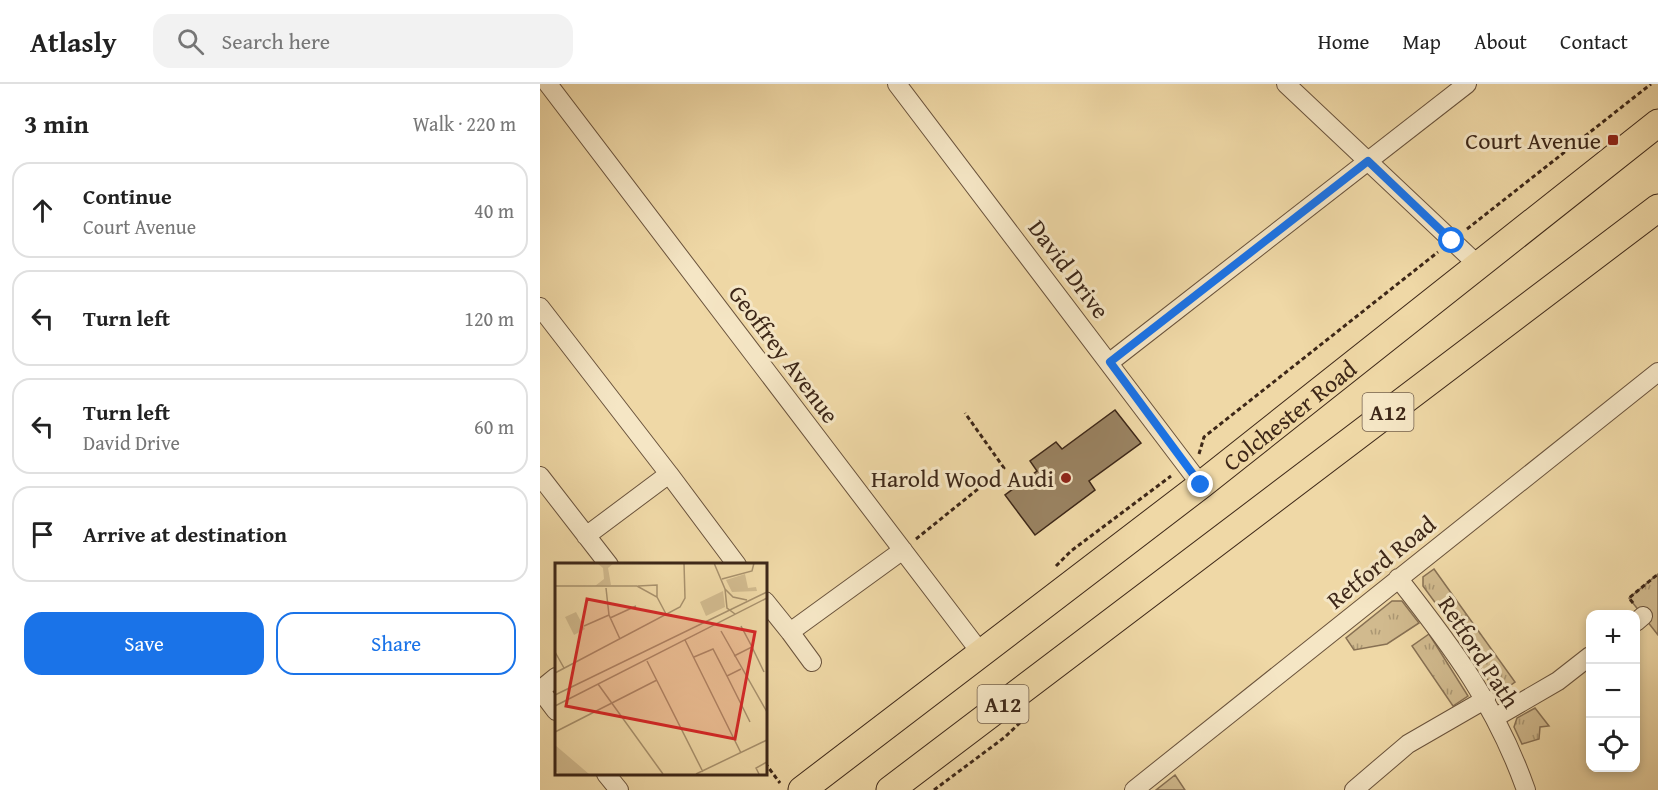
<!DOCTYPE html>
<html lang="en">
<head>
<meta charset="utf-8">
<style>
	:root { --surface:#fff; --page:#f2f2f2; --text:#222; --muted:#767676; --line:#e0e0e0; --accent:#1a73e8 }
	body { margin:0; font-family:"Gentium Book Plus",serif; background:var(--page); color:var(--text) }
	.controls { position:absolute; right:18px; bottom:18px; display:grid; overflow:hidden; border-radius:12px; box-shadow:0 3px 9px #0003 }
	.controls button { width:54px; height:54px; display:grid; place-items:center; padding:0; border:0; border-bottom:2px solid var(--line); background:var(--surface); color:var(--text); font:30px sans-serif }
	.stop { position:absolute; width:18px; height:18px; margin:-14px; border:4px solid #1a73e8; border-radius:50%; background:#fff }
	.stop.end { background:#1a73e8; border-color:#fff; box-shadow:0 2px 6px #0008 }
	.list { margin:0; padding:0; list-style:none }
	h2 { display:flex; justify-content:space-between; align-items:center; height:78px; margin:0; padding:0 24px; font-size:26px }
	h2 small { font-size:20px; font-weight:400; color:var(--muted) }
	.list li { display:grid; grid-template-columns:39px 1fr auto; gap:18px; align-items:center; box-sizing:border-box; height:96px; margin:0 12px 12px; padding:0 12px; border:2px solid var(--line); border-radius:18px }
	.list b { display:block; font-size:22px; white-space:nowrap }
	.list p { margin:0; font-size:20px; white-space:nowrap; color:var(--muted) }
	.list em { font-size:20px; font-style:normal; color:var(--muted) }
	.actions { display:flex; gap:12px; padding:18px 24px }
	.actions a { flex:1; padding:14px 0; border:2px solid var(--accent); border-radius:18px; text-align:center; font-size:21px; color:var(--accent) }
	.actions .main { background:var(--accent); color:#fff }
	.icon { flex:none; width:33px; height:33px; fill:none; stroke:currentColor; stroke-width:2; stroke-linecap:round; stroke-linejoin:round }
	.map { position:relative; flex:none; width:1118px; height:706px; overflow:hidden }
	header { display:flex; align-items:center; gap:36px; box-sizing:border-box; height:84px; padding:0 30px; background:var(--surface); border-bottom:2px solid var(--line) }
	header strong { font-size:28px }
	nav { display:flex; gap:33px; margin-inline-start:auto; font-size:21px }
	.search { width:420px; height:54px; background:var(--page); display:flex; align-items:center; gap:15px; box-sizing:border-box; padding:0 21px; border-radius:18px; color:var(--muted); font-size:22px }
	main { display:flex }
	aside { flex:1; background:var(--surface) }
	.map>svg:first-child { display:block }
</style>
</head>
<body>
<header>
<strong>Atlasly</strong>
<div class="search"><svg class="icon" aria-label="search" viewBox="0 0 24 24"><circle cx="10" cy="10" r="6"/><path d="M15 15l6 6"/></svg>Search here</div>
<nav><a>Home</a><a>Map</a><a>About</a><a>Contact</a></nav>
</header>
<main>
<aside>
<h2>3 min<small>Walk · 220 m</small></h2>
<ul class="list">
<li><svg class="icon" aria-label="ahead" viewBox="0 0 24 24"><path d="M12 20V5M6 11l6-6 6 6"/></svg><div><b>Continue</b><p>Court Avenue</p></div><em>40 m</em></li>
<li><svg class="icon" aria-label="left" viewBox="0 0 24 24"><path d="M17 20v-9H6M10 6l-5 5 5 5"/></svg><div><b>Turn left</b></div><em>120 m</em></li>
<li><svg class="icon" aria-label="left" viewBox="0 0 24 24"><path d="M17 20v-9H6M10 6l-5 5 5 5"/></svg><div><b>Turn left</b><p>David Drive</p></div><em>60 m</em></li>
<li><svg class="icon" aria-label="arrive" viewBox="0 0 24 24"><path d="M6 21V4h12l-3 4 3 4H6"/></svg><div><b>Arrive at destination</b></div></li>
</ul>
<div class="actions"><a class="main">Save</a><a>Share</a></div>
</aside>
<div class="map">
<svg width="1118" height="706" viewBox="0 0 1118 706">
	<defs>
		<pattern id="grass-tufts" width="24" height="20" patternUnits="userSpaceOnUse" patternTransform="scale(1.5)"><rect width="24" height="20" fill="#d1ba8e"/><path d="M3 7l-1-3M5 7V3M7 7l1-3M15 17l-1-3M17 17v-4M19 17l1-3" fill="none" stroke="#ab9773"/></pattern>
	</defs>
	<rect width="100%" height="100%" fill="#efd8a6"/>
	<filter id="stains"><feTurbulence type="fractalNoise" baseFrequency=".00333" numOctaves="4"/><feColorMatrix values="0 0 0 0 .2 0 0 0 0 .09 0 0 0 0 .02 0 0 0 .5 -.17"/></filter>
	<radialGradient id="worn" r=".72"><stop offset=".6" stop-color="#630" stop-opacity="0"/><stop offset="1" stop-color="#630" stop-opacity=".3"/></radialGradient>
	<!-- grass -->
	<path fill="url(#grass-tufts)" stroke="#877053" stroke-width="1.5" d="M894 485 975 598 961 608 955 607 926 561 883 502V493Z
		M1118 490V551L1089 514Z
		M852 517H862L879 539 847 560 814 566 806 554Z
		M889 550 928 612 913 622 872 562Z
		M995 624 1009 642 1000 643 999 655 982 660 974 643 977 634Z
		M635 691 645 706H616Z"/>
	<!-- building -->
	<path fill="#9a8362" stroke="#3d2718" stroke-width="1.5" d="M575 326 601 359 549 397 555 406 495 451 465 411 497 387 490 377 516 358 522 365Z"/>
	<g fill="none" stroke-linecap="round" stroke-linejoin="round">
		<defs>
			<path id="minor" d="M8 0 441 569
				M357 0 661 401
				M746 0 938 181
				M0 223 129 390
				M570 278 927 0
				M0 392 69 481
				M46 452 129 390 197 481
				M858 494C913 564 956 621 986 706
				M225 517 250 548 363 466
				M1096 538 1103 532
				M250 548 272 578
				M16 593 0 606 16 627
				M956 633 1018 597 1050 572
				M66 690 79 706
				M594 706 1118 288
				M814 706 868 660 946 615"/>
			<g id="highway">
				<path id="s1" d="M262 706 661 401 1118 39"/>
				<path d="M350 706 1118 124"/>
			</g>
		</defs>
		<!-- minor casing -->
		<use href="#minor" stroke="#6a533c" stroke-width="20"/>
		<!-- highway casing -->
		<use href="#highway" stroke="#3d2718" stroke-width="29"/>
		<!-- path -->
		<path stroke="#3d2718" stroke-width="3" stroke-dasharray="4.5 3" stroke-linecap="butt" d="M927 145 1111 0
			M659 370 664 353 898 168
			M376 455 464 384 425 329
			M516 482 531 467 631 392
			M1093 519 1089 514 1118 490
			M225 679 240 699
			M394 706 465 653 486 633"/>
		<!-- minor -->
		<use href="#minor" stroke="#f5e6c5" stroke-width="18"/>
		<!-- highway -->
		<use href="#highway" stroke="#efd8a6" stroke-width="27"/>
	</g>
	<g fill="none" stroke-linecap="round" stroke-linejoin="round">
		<!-- route -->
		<path stroke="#1a73e8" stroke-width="8" d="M661 401 570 278 828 77 912 157"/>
	</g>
	<!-- markers -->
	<g fill="#8f2418" stroke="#f5e6c5" stroke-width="2">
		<rect x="1067" y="50" width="12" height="12" rx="3"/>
		<circle cx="526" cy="394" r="6"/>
	</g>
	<g text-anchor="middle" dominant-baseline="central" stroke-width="6" stroke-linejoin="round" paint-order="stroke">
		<!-- shield labels -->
		<g fill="#f5e6c5" stroke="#74604c" stroke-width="1.5">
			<rect x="822.5" y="309" width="51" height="38" rx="4.5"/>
			<rect x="437.5" y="601" width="51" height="38" rx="4.5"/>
		</g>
		<g font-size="22" font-weight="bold" fill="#3d2718">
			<text x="848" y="328">A12</text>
			<text x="463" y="620">A12</text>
		</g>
		<!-- poi labels -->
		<g font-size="24" fill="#3d2718" stroke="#f5e6c5" text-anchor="end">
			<text x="1061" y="56">Court Avenue</text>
			<text x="514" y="394">Harold Wood Audi</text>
		</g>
		<!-- street labels -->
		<g font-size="24" fill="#3d2718" stroke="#f5e6c5">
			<text transform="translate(529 185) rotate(53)">David Drive</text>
			<text transform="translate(244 270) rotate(53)">Geoffrey Avenue</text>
			<text stroke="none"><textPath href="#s1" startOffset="615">Colchester Road</textPath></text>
			<text transform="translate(841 478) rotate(-39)">Retford Road</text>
			<text transform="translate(939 568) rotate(57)">Retford Path</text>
		</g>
	</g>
	<!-- overview -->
	<g transform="translate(15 479)">
		<rect width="212" height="212" fill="#efd8a6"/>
		<path d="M42 0H59L53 5 56 22 40 23 49 16 48 5ZM190 11 193 25 201 24 202 28 177 29 171 17ZM168 28 170 44 151 53 145 39ZM21 49 30 66 19 72 10 54Z" fill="#d1ba8e"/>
		<path d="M0 182 34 211H5L0 208Z" fill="#d1ba8e"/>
		<path fill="none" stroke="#a8916d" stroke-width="1.5" d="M159 0 170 26 172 45 180 51M167 16 197 8 199 0M0 23H82L102 34 111 51M83 23 102 22V34M51 25 54 52 65 76M170 26 178 34 192 37M55 55 81 43M29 63 54 52M166 68 212 149M130 77 186 190M197 84 209 109M0 89 9 105M179 93 197 84 186 63M139 94 158 86 172 113 186 106M92 98 148 209M0 110 125 44 130 35 129 0M172 113 195 159M43 121 108 211M0 132 212 29M0 143 212 35M0 169 102 117M141 211 212 177M204 211 201 205 212 199"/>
		<path fill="#d62828" fill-opacity="0.15" stroke="#d62828" stroke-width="3" d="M32 36 200 69 180 176 11 143Z"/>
		<rect width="212" height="212" fill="none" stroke="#3d2718" stroke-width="3"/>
	</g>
	<rect width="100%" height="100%" filter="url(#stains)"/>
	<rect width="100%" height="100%" fill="url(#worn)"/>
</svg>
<div class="controls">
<button>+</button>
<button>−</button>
<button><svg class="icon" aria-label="locate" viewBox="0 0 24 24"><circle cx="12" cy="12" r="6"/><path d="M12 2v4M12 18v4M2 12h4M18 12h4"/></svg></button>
</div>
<div class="stop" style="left:912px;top:157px"></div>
<div class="stop end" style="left:661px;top:401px"></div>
</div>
</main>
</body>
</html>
